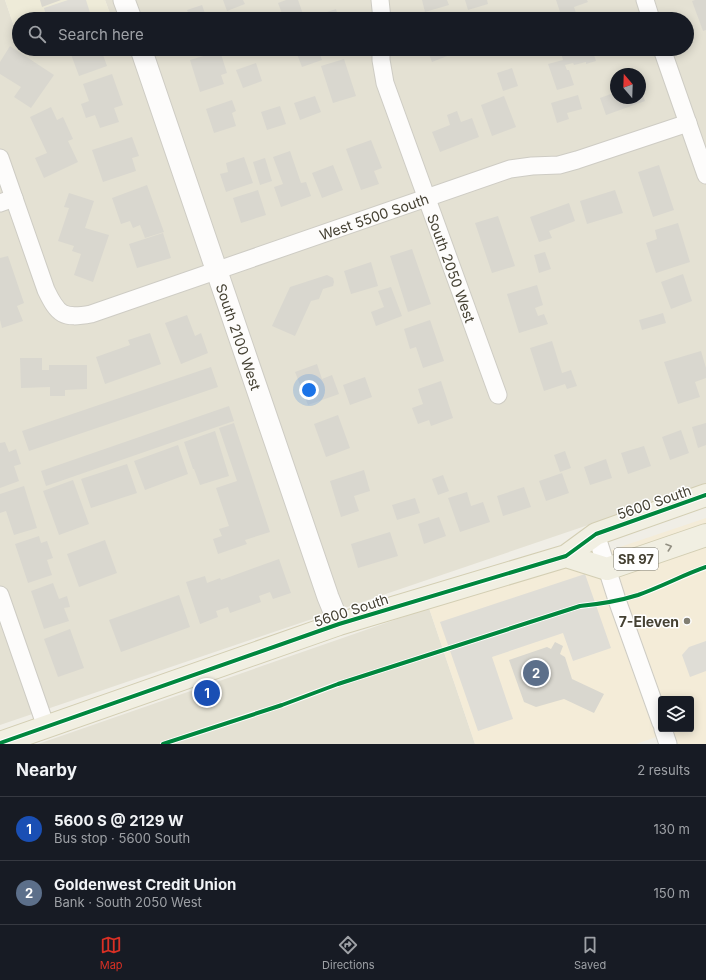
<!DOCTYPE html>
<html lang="en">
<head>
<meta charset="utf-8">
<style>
	:root { --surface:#171b24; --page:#20242c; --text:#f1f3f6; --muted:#9ea1a6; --line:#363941; --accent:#d93025 }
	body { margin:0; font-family:Inter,sans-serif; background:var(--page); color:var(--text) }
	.controls { position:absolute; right:12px; bottom:12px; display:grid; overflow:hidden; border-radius:4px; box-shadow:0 2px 10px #0003 }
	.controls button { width:36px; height:36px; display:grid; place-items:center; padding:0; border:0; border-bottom:1px solid var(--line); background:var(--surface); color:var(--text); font:20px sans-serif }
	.compass { position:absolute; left:610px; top:68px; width:36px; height:36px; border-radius:50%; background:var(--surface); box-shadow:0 2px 10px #0003; rotate:341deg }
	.you { position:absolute; left:309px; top:390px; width:14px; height:14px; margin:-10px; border:3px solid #fff; border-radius:50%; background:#1a73e8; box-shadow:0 0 0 6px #1a73e833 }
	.badge { display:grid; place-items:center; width:26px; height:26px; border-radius:50%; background:var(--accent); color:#fff; font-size:13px; font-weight:700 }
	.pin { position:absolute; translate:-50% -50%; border:2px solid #fff; box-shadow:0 1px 4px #0006 }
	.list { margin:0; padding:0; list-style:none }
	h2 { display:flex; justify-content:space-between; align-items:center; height:52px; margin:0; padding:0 16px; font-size:17px }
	h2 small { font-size:13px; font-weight:400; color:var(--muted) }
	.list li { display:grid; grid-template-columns:26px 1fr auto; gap:12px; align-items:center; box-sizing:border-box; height:64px; padding:0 16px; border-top:1px solid var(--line) }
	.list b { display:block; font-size:15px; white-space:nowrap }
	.list p { margin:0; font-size:13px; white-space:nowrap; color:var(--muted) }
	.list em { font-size:13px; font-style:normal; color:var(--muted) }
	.icon { flex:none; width:22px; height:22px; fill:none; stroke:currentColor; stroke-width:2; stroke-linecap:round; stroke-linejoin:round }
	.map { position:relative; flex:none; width:706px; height:744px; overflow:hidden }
	.search { position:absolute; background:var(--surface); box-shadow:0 2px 10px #0003; left:12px; right:12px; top:12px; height:44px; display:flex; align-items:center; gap:10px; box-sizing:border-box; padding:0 14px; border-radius:22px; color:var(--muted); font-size:15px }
	.sheet { height:180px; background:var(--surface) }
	nav { display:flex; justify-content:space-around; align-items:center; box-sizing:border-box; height:56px; border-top:1px solid var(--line); background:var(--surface); font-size:11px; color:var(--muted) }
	nav a { display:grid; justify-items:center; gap:2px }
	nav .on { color:var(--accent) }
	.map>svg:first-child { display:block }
</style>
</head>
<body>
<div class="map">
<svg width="706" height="744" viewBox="0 0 706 744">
	<rect width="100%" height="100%" fill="#f0eee6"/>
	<!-- residential -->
	<path fill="#e4e1d3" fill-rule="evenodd" d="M0 0H5L19 41V49H22L23 53 37 49H687V19H112L105 0H706V485L0 725ZM616 74H640V98H616Z
		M429 608 475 744H38Z"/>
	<!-- commercial -->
	<path fill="#f4ecd8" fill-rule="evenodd" d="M706 518V744H662L659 736 636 744H475L429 608 617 548ZM661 699H691V729H661Z"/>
	<!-- education -->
	<path fill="#eeebd8" d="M5 0H105L112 19H19V41Z"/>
	<!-- parking -->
	<path fill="#dfddd6" d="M68 0H86L92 19H47L44 8Z
		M585 574 611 648 573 661 563 633 492 657 513 719 478 731 440 622Z
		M706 641V671L690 677 682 655 689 647Z"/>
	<!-- building -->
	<path fill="#d9d7cf" d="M40 0H61L42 7Z
		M223 0H243L245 4 227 11Z
		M286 0H298L303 14 289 19H284L278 3Z
		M422 0H447L449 5 425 12Z
		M465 0H487L488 4 468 10Z
		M556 0H587L588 2 574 7 578 19H554L552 14 560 12Z
		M695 0H706V30L703 31 692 1Z
		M202 5 207 19H191L187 10Z
		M336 9 339 19H320L318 15Z
		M10 46 54 75 31 108 14 97 21 87 0 74V62Z
		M69 49H96L98 54 102 52 107 66 79 76Z
		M295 49H318L322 60 302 67Z
		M427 49H465L432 62Z
		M560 49H592L596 61 586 64V62L574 65 573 63 565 65 567 70H569L574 85 557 90 548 64 563 60Z
		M220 51 227 73 221 75 224 84 200 92 190 60Z
		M344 59 356 96 333 103 321 66Z
		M256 63 262 81 243 88 236 70Z
		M512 68 518 86 503 91 497 73Z
		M112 74 123 105 114 108 119 122 100 128 95 115 86 118 81 104 89 101 83 84Z
		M640 88 645 101 606 115 600 98 616 92V98H640Z
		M578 95 582 109 567 113 569 119 557 123 551 103Z
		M315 96 321 112 300 120 294 103Z
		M504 96 516 127 492 136 481 105Z
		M232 100 236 111 232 113 236 126 214 133 206 109Z
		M280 106 286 124 267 130 261 112Z
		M51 107 57 120 63 117 73 139 68 141 78 162 44 178 35 158 47 153 30 117Z
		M457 111 461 122 472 118 479 137 440 152 432 132 450 125 447 115Z
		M132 137 139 156 132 158 136 171 103 182 92 150Z
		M371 140 382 168 374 171 379 184 361 190 346 149Z
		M290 151 301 183 306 182 311 196 281 207 274 187 283 184 273 157Z
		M244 157 253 183 226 192 220 174 228 172 226 163Z
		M265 158 272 181 260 185 253 162Z
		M333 165 343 190 322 198 312 173Z
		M659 165 674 210 653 217 638 172Z
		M147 185 164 232 145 238 140 225 133 228 130 221 121 224 112 198Z
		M258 190 266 215 241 223 233 198Z
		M615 190 623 213 587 224 580 201Z
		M69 193 94 201 85 228 109 235 93 282 74 275 81 254 72 251 74 246 58 241 69 208 64 207Z
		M569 203 575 221 549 231 552 238 539 242 530 217Z
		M498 216 515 266 492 273 475 223Z
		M678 223 690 262 656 273 646 243 657 239 655 230Z
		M163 233 171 258 137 268 129 244Z
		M412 249 431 304 408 312 390 256Z
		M545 252 551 269 539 273 534 255Z
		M8 256 24 303 17 306 23 321 2 328 0 320V258Z
		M371 262 378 286 351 294 344 271Z
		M683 274 692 301 671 309 661 282Z
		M327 275 333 278 334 282 333 286 323 289 319 299 311 301 295 336 272 326 290 287Z
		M537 285 543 305 535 308 538 316 544 314 548 324 519 333 507 294Z
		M391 287 402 316 376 326 371 312 384 307 378 291Z
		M663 313 666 323 642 330 639 320Z
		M187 315 195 336 201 333 208 353 181 364 165 323Z
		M430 320 444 361 423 368 416 347 410 349 404 329Z
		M150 333 161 364 105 384 96 357 130 345 128 340Z
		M552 341 562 373 571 370 577 386 567 389 565 384 544 391 530 348Z
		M701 351 706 368V378L695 382 700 397 678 404 664 362Z
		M20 358H42V370H49V365H87V389L65 390V396H50V387L21 388Z
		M317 364 322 379 332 375 339 394 308 405 295 372Z
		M211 367 218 387 29 451 22 431Z
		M365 377 372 397 350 405 343 385Z
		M441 381 453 418 431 426 429 420 418 424 412 408 423 404 418 389Z
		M229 406 234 421 46 486 41 471Z
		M338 415 350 448 326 457 314 424Z
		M234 423 270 532 245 540 247 544 218 554 213 539 222 536 219 529 229 526 216 488 237 481 219 428Z
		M706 423V445L698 448 692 427Z
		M681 430 689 453 670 460 662 437Z
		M215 431 229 476 200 485 194 469H193L184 442Z
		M5 442 9 452 16 449 21 464 14 466 19 481 0 488V443Z
		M178 445 188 474 145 490 134 461Z
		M644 446 651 466 628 474 621 453Z
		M565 451 571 468 560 472 554 455Z
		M606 459 612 478 590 485 584 467Z
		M127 464 137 493 91 508 81 479Z
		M364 470 370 491 354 496 359 511 341 517 330 481Z
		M562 473 569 493 546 501 539 481Z
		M443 475 449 491 438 495 432 479Z
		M73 480 89 524 59 535 43 491Z
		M24 486 37 528 14 535 6 511 0 513V494Z
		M524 487 531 507 503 516 497 496Z
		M467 492 471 506 483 502 490 522 460 532 448 498Z
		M415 498 420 513 397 520 392 505Z
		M439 517 446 536 424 544 418 524Z
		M390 532 398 556 358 568 351 544Z
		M39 536 41 543 47 541 53 558 47 560 52 575 28 583 15 544Z
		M105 540 117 573 79 587 67 554Z
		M279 559 291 593 273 599 270 592 259 596 261 602 230 613 228 607 216 611 218 617 200 624 186 582 205 576 207 583 220 578 221 580Z
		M53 583 59 599 67 596 70 607 64 608 69 621 44 629 31 591Z
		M179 595 190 627 121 652 109 620Z
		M70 629 84 668 58 677 44 639Z
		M555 642 563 646 560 654 565 657 572 679 604 694 594 713 564 699 536 707 524 702 509 660 547 647 551 649Z"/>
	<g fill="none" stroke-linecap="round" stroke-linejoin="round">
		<defs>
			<g id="minor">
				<path d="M380 0 382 19"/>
				<path d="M645 0 651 19"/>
				<path id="s1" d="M381 49V60L385 83 498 395"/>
				<path d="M662 49 706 175"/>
				<path id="s2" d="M0 158 46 290C58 315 63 319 91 314L510 169 532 166 559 165 577 160 688 123"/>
				<path d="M0 203 14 198"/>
				<path d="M596 534 617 600 661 723"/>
				<path d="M0 595 46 727"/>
				<path d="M663 729 668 744"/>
			</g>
			<g id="tertiary">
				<path d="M124 0 131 19"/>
				<path id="s3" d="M141 49 328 597 339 624"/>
			</g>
			<path id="primary" d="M566 556 607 569 706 535
				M0 743 339 624 566 556 596 534 706 495"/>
		</defs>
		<!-- minor casing -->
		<use href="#minor" stroke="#ceccc4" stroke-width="19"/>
		<!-- tertiary casing -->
		<use href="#tertiary" stroke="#ceccc4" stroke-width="23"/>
		<!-- primary casing -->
		<use href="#primary" stroke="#d3ceb3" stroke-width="24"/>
		<!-- minor -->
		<use href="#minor" stroke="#fdfcfb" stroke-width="17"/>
		<!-- tertiary -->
		<use href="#tertiary" stroke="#fdfcfb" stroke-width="21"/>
		<!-- primary -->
		<use href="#primary" stroke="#f1efe2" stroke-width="22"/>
		<defs>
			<path id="cycleway" d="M0 743 339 624 566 556 596 534 706 495
				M163 744 282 705 338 684 580 606C600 604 619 601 638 595 661 587 683 575 706 567"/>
		</defs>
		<!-- cycleway casing -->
		<use href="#cycleway" stroke="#fff" stroke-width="6"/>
		<!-- cycleway -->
		<use href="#cycleway" stroke="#00873e" stroke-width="4"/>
	</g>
	<!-- one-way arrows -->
	<defs><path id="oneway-chevron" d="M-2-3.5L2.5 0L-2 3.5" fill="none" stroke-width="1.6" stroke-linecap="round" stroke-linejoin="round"/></defs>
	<use stroke="#928f82" href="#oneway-chevron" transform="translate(669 547) rotate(-19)"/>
	<!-- markers -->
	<circle fill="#817e72" stroke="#fff" stroke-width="1.5" cx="687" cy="621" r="4"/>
	<g text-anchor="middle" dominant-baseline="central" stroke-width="3" stroke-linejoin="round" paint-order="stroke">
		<!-- shield labels -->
		<rect fill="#fff" stroke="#7d7a70" stroke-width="1" x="614" y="548" width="44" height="22" rx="3"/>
		<g font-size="13" font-weight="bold" fill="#454133">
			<text x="636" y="559">SR 97</text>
		</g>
		<!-- street labels -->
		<g font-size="14" fill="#454133" stroke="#fff">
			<text stroke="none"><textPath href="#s2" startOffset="497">West 5500 South</textPath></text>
			<text stroke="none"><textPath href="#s1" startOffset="231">South 2050 West</textPath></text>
			<text stroke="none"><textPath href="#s3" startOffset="304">South 2100 West</textPath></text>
			<text transform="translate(654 502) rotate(-19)">5600 South</text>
			<text transform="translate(351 610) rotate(-18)">5600 South</text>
		</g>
		<!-- poi labels -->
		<g font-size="14" font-weight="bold" fill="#454133" stroke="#fff" text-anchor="end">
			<text x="679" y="621">7-Eleven</text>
		</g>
	</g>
</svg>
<div class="controls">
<button><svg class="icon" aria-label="layers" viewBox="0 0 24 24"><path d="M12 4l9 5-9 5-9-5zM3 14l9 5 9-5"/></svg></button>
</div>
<svg class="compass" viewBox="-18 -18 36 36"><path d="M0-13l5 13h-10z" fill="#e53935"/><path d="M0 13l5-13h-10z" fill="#9ea1a6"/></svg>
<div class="you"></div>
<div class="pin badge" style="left:207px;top:693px;background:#1a4fb4">1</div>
<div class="pin badge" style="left:536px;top:673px;background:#5c6f8a">2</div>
<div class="search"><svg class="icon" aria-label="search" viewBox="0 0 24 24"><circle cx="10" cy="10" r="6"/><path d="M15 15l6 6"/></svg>Search here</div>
</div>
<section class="sheet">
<h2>Nearby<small>2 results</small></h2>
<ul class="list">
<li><span class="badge" style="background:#1a4fb4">1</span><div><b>5600 S @ 2129 W</b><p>Bus stop · 5600 South</p></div><em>130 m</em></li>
<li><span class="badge" style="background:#5c6f8a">2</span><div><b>Goldenwest Credit Union</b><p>Bank · South 2050 West</p></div><em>150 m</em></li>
</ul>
</section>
<nav>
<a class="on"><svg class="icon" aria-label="map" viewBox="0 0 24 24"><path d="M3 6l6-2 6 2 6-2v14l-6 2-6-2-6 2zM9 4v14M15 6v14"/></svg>Map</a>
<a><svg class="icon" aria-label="directions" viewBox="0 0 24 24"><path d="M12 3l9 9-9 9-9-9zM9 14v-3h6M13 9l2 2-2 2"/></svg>Directions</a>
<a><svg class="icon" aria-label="saved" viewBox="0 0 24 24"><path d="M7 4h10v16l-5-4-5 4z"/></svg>Saved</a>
</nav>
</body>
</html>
